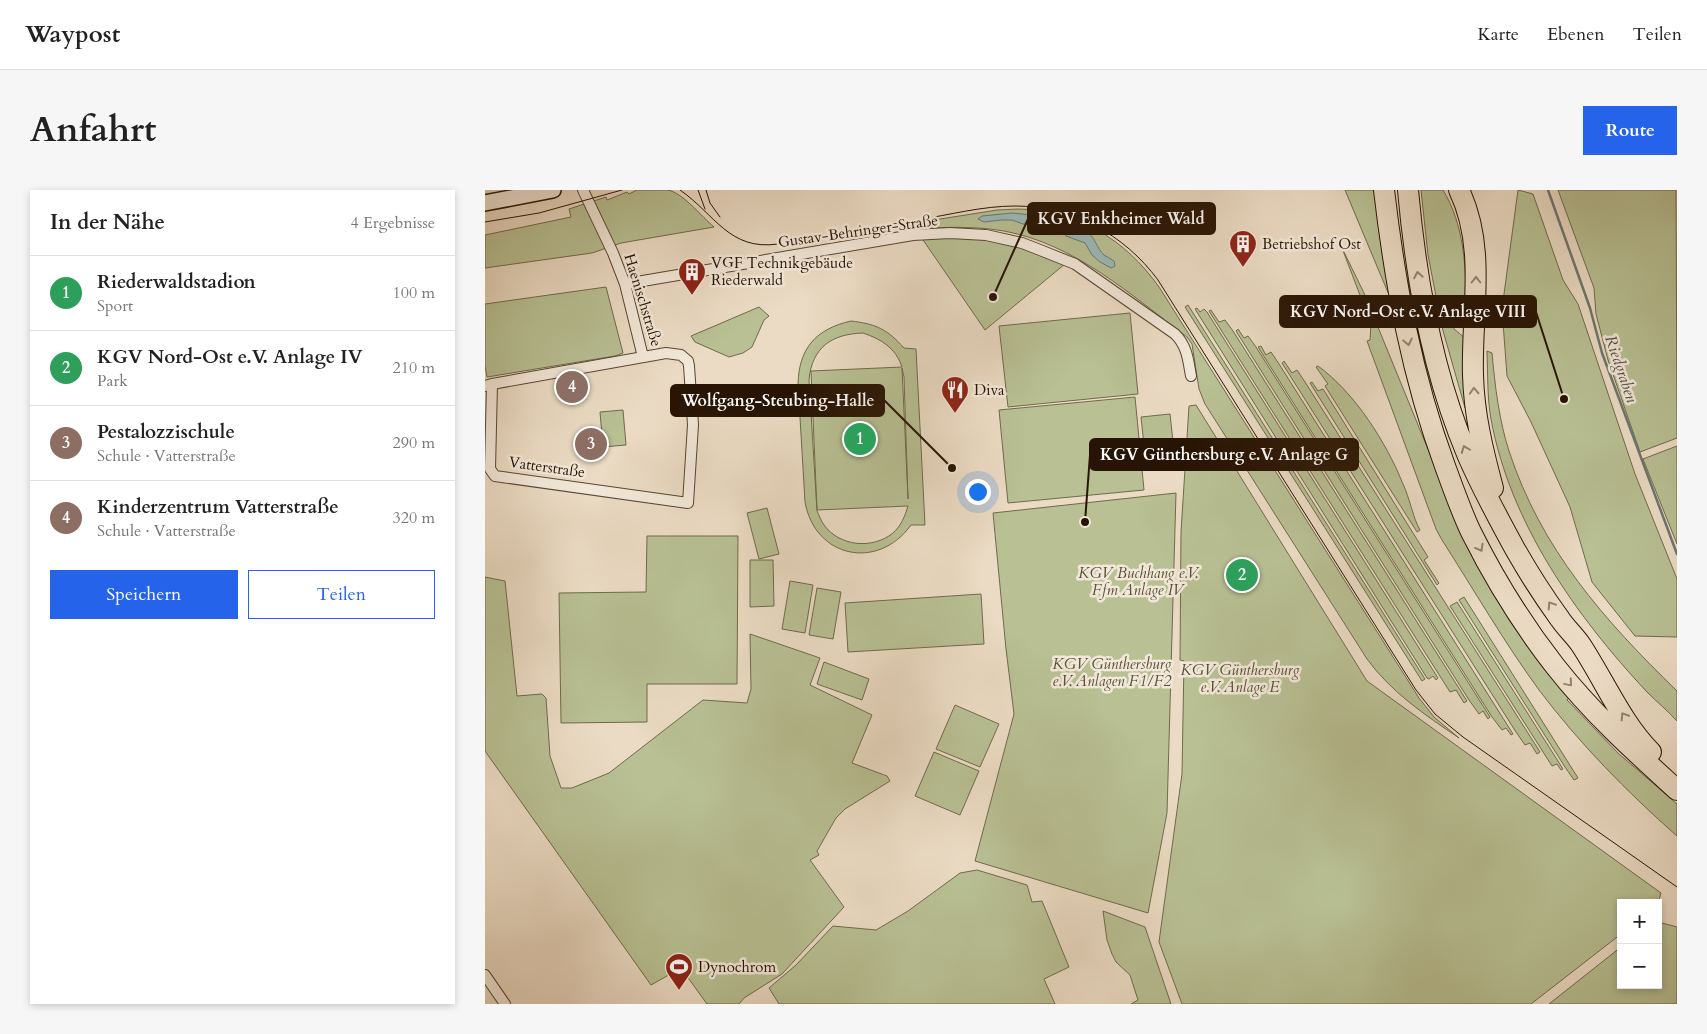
<!DOCTYPE html>
<html lang="de">
<head>
<meta charset="utf-8">
<style>
	:root { --surface:#fff; --page:#f6f6f6; --text:#222; --muted:#767676; --line:#e0e0e0; --accent:#2563eb }
	body { margin:0; font-family:Cardo,serif; background:var(--page); color:var(--text) }
	.controls { position:absolute; right:15px; bottom:15px; display:grid; overflow:hidden; border-radius:0px; box-shadow:0 2px 8px #0003 }
	.controls button { width:45px; height:45px; display:grid; place-items:center; padding:0; border:0; border-bottom:1px solid var(--line); background:var(--surface); color:var(--text); font:25px sans-serif }
	.you { position:absolute; left:492px; top:301px; width:18px; height:18px; margin:-12px; border:4px solid #fff; border-radius:50%; background:#1a73e8; box-shadow:0 0 0 8px #1a73e833 }
	.badge { display:grid; place-items:center; width:32px; height:32px; border-radius:50%; background:var(--accent); color:#fff; font-size:16px; font-weight:700 }
	.pin { position:absolute; translate:-50% -50%; border:2px solid #fff; box-shadow:0 1px 5px #0006 }
	.list { margin:0; padding:0; list-style:none }
	h2 { display:flex; justify-content:space-between; align-items:center; height:65px; margin:0; padding:0 20px; font-size:21px }
	h2 small { font-size:16px; font-weight:400; color:var(--muted) }
	.list li { display:grid; grid-template-columns:32px 1fr auto; gap:15px; align-items:center; box-sizing:border-box; height:75px; padding:0 20px; border-top:1px solid var(--line) }
	.list b { display:block; font-size:19px; white-space:nowrap }
	.list p { margin:0; font-size:16px; white-space:nowrap; color:var(--muted) }
	.list em { font-size:16px; font-style:normal; color:var(--muted) }
	.actions { display:flex; gap:10px; padding:15px 20px }
	.actions a { flex:1; padding:11px 0; border:1px solid var(--accent); border-radius:0px; text-align:center; font-size:18px; color:var(--accent) }
	.actions .main { background:var(--accent); color:#fff }
	.map { position:relative; flex:none; width:1192px; height:814px; overflow:hidden; border-radius:0px }
	header { display:flex; align-items:center; gap:30px; box-sizing:border-box; height:70px; padding:0 25px; background:var(--surface); border-bottom:1px solid var(--line) }
	header strong { font-size:24px }
	nav { display:flex; gap:28px; margin-inline-start:auto; font-size:18px }
	.intro { display:flex; align-items:center; justify-content:space-between; box-sizing:border-box; height:120px; padding:0 30px }
	h1 { margin:0; font-size:35px }
	.button { padding:12px 22px; border-radius:0px; background:var(--accent); color:#fff; font-size:18px; font-weight:700 }
	main { display:flex; gap:30px; padding:0 30px }
	aside { flex:1; background:var(--surface); border-radius:0px; box-shadow:0 2px 8px #0003 }
	.map>svg:first-child { display:block }
</style>
</head>
<body>
<header>
<strong>Waypost</strong>
<nav><a>Karte</a><a>Ebenen</a><a>Teilen</a></nav>
</header>
<div class="intro"><h1>Anfahrt</h1><a class="button">Route</a></div>
<main>
<aside>
<h2>In der Nähe<small>4 Ergebnisse</small></h2>
<ul class="list">
<li><span class="badge" style="background:#2e9e5b">1</span><div><b>Riederwaldstadion</b><p>Sport</p></div><em>100 m</em></li>
<li><span class="badge" style="background:#2e9e5b">2</span><div><b>KGV Nord-Ost e.V. Anlage IV</b><p>Park</p></div><em>210 m</em></li>
<li><span class="badge" style="background:#8d6e63">3</span><div><b>Pestalozzischule</b><p>Schule · Vatterstraße</p></div><em>290 m</em></li>
<li><span class="badge" style="background:#8d6e63">4</span><div><b>Kinderzentrum Vatterstraße</b><p>Schule · Vatterstraße</p></div><em>320 m</em></li>
</ul>
<div class="actions"><a class="main">Speichern</a><a>Teilen</a></div>
</aside>
<div class="map">
<svg width="1192" height="814" viewBox="0 0 1192 814">
	<rect width="100%" height="100%" fill="#ebdbc4"/>
	<filter id="stains"><feTurbulence type="fractalNoise" baseFrequency=".004" numOctaves="4"/><feColorMatrix values="0 0 0 0 .2 0 0 0 0 .09 0 0 0 0 .02 0 0 0 .5 -.17"/></filter>
	<radialGradient id="worn" r=".72"><stop offset=".6" stop-color="#630" stop-opacity="0"/><stop offset="1" stop-color="#630" stop-opacity=".3"/></radialGradient>
	<!-- green -->
	<path fill="#b8c094" stroke="#706a4c" fill-rule="evenodd" d="M152 0C162 0 173 0 183 0 198 3 217 27 229 37L136 53 107 63 0 78V45L86 27 84 19 121 7 122 10 142 2 144 4Z
		M860 0H891L896 54 912 124Z
		M936 0H958C979 35 981 75 981 115L965 117 969 139 981 149 985 217 980 218 957 137 943 65Z
		M1033 0 1048 4 1078 90 1093 114 1150 284 1192 389V447L1150 446 1107 392 1085 317 1046 232 1022 186 1017 119Z
		M1073 0H1191L1192 248 1155 262 1123 170 1111 124 1109 98Z
		M533 19C592 20 640 49 674 97L934 508 949 527 974 548C940 525 906 502 882 469L720 214 714 199 707 154 702 147C646 105 590 54 519 41 489 36 461 37 431 39L430 33 512 20Z
		M468 45 531 54 580 74 500 140 436 47Z
		M857 58 879 103 958 296 1085 506 1082 510 1133 563 1192 614V646C1142 602 1094 553 1054 500 1019 452 989 400 957 350L951 339 882 151 885 150 886 134Z
		M121 97 138 163 130 166 2 187 0 176V114Z
		M703 115 940 489 937 491 700 117Z
		M274 117 284 126 279 130 267 157 258 163 244 167 210 152 206 146Z
		M712 118 715 122 719 119 722 122 953 488 951 490 948 486 944 489 942 488 710 119Z
		M726 120 734 132 740 130 748 141 982 511 979 513 971 500 965 502 724 121Z
		M645 123 653 204 523 217 514 136Z
		M366 131C391 134 402 139 419 158L431 159 440 335H426C393 381 330 368 320 312L313 194C314 158 331 139 366 131ZM378 143C396 149 411 158 417 177L326 181 332 320 423 316C420 326 416 336 408 343 387 360 354 356 339 335 336 331 334 325 332 321L324 190C327 157 347 144 378 143ZM417 178 419 187 423 309V308Z
		M753 139 759 148 763 146 771 157 1005 527 1003 529 998 521 994 524 984 510 751 141Z
		M776 156 781 165 786 162 794 174 1028 544 1026 545 1021 538 1017 540 1007 527 773 157Z
		M1002 161 1007 163C1010 196 1014 230 1024 261 1056 359 1119 430 1192 501V531C1183 521 1172 512 1162 502 1091 426 1025 333 1006 229 1002 207 1003 184 1002 161Z
		M799 171 807 183 812 180 820 192 1055 562 1052 564 1045 553 1040 555 1031 542 797 173Z
		M833 176C870 203 901 252 918 294 925 309 928 328 935 340L932 342 840 196 843 194 831 177Z
		M827 192 833 201 838 199 943 367 939 370 954 393 952 395 825 193Z
		M650 207 659 300 523 313 514 220Z
		M711 215 882 491 1176 703 1173 713H1136V744L1046 814H697L674 752 697 584 699 471 695 470 696 342 704 216Z
		M138 220 141 255 118 257 115 222Z
		M685 224 690 270 661 273 656 227Z
		M1192 256V354L1158 269Z
		M691 303 682 623 663 723 490 671 529 524 521 459 508 323Z
		M282 318 294 364 274 369 262 323Z
		M162 346H253L252 494H162V532L76 533 74 403 161 402Z
		M265 370H288L289 416 265 417Z
		M0 387 20 391 32 506 57 504 61 508 65 566 76 598H87L124 583 218 510 262 513 266 499 265 444 335 468 325 495 387 525 367 573 402 586 405 591 360 619 351 628 332 661 334 665 325 670 359 717 297 784 259 808 254 814H222L196 778 166 795 0 561Z
		M305 391 328 395 320 443 297 439Z
		M332 398 356 402 348 449 324 445Z
		M496 404 499 454 363 462 360 413Z
		M979 407 1093 588 1089 590 1080 577 974 410Z
		M972 412 1078 579 1076 580 1072 574 1067 576 965 416Z
		M339 472 384 489 377 510 332 494Z
		M470 515 514 534 495 577 451 559Z
		M449 562 494 581 475 625 430 606Z
		M492 680 542 695 547 712 557 711 584 777 559 789 570 814H294L284 798 311 775 348 736 391 740 423 721 475 683Z
		M618 721 660 737 686 814H646L653 810 645 785 631 772 627 764 622 750Z
		M1173 732 1192 737V814H1064L1136 757V795H1173Z"/>
	<!-- water -->
	<path fill="#9ab9ba" stroke="#6c7771" d="M527 23 567 27C580 45 587 33 602 42 610 47 612 59 619 65 622 67 626 69 629 71L630 76 626 78 615 72 607 65 600 53 581 46 576 40 567 36 538 34 527 30H516L499 32 493 29 497 26Z"/>
	<g fill="none" stroke-linecap="round" stroke-linejoin="round">
		<!-- stream -->
		<path stroke="#6c7771" stroke-width="2.5" d="M1063 0 1105 118 1117 163 1192 364"/>
		<defs>
			<path id="street" d="M98 0 128 63 140 94 158 167
				M140 94 428 45 465 43 501 45 537 53 555 60 590 74 690 144C702 156 703 169 706 186
				M0 196 7 194 181 163 196 165 203 171 204 176 208 235 203 313 10 286 5 279 7 194
				M0 785 20 814"/>
			<path id="secondary" d="M0 13 68 0"/>
			<path id="highway" d="M899 0C910 94 927 187 960 276 968 298 976 321 986 342 1010 390 1038 435 1070 476 1106 522 1149 561 1192 600
				M923 0C931 90 947 181 982 264 996 297 1013 328 1030 359 1043 382 1059 407 1075 429 1081 438 1090 446 1096 455 1119 490 1137 533 1166 562
				M974 0C1002 58 986 123 988 185 989 224 998 261 1008 298"/>
		</defs>
		<!-- street casing -->
		<use href="#street" stroke="#594634" stroke-width="12"/>
		<!-- secondary casing -->
		<use href="#secondary" stroke="#281404" stroke-width="18"/>
		<!-- highway casing -->
		<use href="#highway" stroke="#281404" stroke-width="22"/>
		<!-- street -->
		<use href="#street" stroke="#f2e8d9" stroke-width="10"/>
		<!-- secondary -->
		<use href="#secondary" stroke="#f2e8d9" stroke-width="15"/>
		<!-- highway -->
		<use href="#highway" stroke="#ebdbc4" stroke-width="20"/>
		<!-- tram -->
		<path stroke="#281404" stroke-width="1" d="M195 0C230 24 244 61 293 54 339 46 386 38 432 30 464 25 497 16 530 16 587 16 639 44 673 90L931 500 950 524 978 547 1192 697
			M213 0 220 19
			M221 0 225 13 235 27
			M0 32 54 23 137 0"/>
	</g>
	<!-- one-way arrows -->
	<defs><path id="oneway-chevron" d="M-2-3.5L2.5 0L-2 3.5" fill="none" stroke-width="1.6" stroke-linecap="round" stroke-linejoin="round" transform="scale(1.25)"/></defs>
	<g stroke="#93816e">
		<use href="#oneway-chevron" transform="translate(933 85) rotate(-100)"/>
		<use href="#oneway-chevron" transform="translate(991 90) rotate(-90)"/>
		<use href="#oneway-chevron" transform="translate(923 152) rotate(78)"/>
		<use href="#oneway-chevron" transform="translate(989 201) rotate(-93)"/>
		<use href="#oneway-chevron" transform="translate(980 259) rotate(-111)"/>
		<use href="#oneway-chevron" transform="translate(995 358) rotate(61)"/>
		<use href="#oneway-chevron" transform="translate(1066 415) rotate(-123)"/>
		<use href="#oneway-chevron" transform="translate(1084 493) rotate(50)"/>
		<use href="#oneway-chevron" transform="translate(1139 526) rotate(-122)"/>
	</g>
	<!-- icons -->
	<defs>
		<symbol id="building-pin" viewBox="-11 -11 22 30"><path d="M0 17L-7.5 6A9.5 9.5 0 1 1 7.5 6Z" fill="#8f2418" stroke="#f2e8d9"/><path d="M-4-6H4V6H1V3H-1V6H-4ZM-2.5-4.3h1.7v1.8h-1.7ZM.8-4.3h1.7v1.8H.8ZM-2.5-1h1.7V.8h-1.7ZM.8-1h1.7V.8H.8Z" fill="#fff"/></symbol>
		<symbol id="restaurant-pin" viewBox="-11 -11 22 30"><path d="M0 17L-7.5 6A9.5 9.5 0 1 1 7.5 6Z" fill="#8f2418" stroke="#f2e8d9"/><path d="M-5-6h1v4h1v-4h1v4h1v-4h1v5L-1.5 .5V6h-2V.5L-5-1ZM5-6V6H3V1.5H1.5Q1.5-4 5-6Z" fill="#fff"/></symbol>
		<symbol id="stadium-pin" viewBox="-11 -11 22 30"><path d="M0 17L-7.5 6A9.5 9.5 0 1 1 7.5 6Z" fill="#8f2418" stroke="#f2e8d9"/><path d="M0-5a6.5 5 0 1 0 0 10a6.5 5 0 1 0 0-10ZM-3.5-1.8h7v3.6h-7Z" fill="#fff"/></symbol>
	</defs>
	<g fill-rule="evenodd">
		<use href="#building-pin" x="742" y="38" width="32" height="43"/>
		<use href="#building-pin" x="191" y="66" width="32" height="43"/>
		<use href="#restaurant-pin" x="454" y="184" width="32" height="43"/>
		<use href="#stadium-pin" x="178" y="761" width="32" height="43"/>
	</g>
	<g text-anchor="middle" dominant-baseline="central" stroke-width="5" stroke-linejoin="round" paint-order="stroke">
		<!-- street labels -->
		<g font-size="15" fill="#281404" stroke="#f2e8d9">
			<text transform="translate(373 41) rotate(-8)">Gustav-Behringer-Straße</text>
			<text transform="translate(158 110) rotate(73)">Haenischstraße</text>
			<text transform="translate(62 277) rotate(8)">Vatterstraße</text>
		</g>
		<!-- poi labels -->
		<g font-size="15" fill="#281404" stroke="#f2e8d9" text-anchor="start">
			<text x="777" y="54">Betriebshof Ost</text>
			<text x="226" y="73">VGF Technikgebäude<tspan x="226" dy="17">Riederwald</tspan></text>
			<text x="489" y="200">Diva</text>
			<text x="213" y="777">Dynochrom</text>
		</g>
		<!-- park labels -->
		<g font-size="15" font-style="italic" fill="#5a5036" stroke="#f2e8d9">
			<text x="653" y="383">KGV Buchhang e.V.<tspan x="653" dy="17">Ffm Anlage IV</tspan></text>
			<text x="627" y="474">KGV Günthersburg<tspan x="627" dy="17">e.V. Anlagen F1/F2</tspan></text>
			<text x="755" y="480">KGV Günthersburg<tspan x="755" dy="17">e.V. Anlage E</tspan></text>
		</g>
		<!-- water labels -->
		<g font-size="16" font-style="italic" fill="#504e44" stroke="#f2e8d9">
			<text transform="translate(1136 179) rotate(71)">Riedgraben</text>
		</g>
	</g>
	<!-- callouts -->
	<path fill="none" stroke="#281404" stroke-width="2" d="M508 107L543 29M1079 209L1051 122M467 278L399 210M600 332L605 265"/>
	<g fill="#281404" stroke="#f2e8d9" stroke-width="2">
		<circle cx="508" cy="107" r="5"/>
		<circle cx="1079" cy="209" r="5"/>
		<circle cx="467" cy="278" r="5"/>
		<circle cx="600" cy="332" r="5"/>
	</g>
	<g fill="#281404" stroke="#281404" stroke-width="2">
		<rect x="543" y="13" width="187" height="31" rx="5"/>
		<rect x="795" y="106" width="256" height="31" rx="5"/>
		<rect x="186" y="195" width="213" height="31" rx="5"/>
		<rect x="605" y="249" width="268" height="31" rx="5"/>
	</g>
	<g font-size="16" text-anchor="middle" font-weight="bold" fill="#fff">
		<text x="636" y="34">KGV Enkheimer Wald</text>
		<text x="923" y="127">KGV Nord-Ost e.V. Anlage VIII</text>
		<text x="293" y="216">Wolfgang-Steubing-Halle</text>
		<text x="739" y="270">KGV Günthersburg e.V. Anlage G</text>
	</g>
	<rect width="100%" height="100%" filter="url(#stains)"/>
	<rect width="100%" height="100%" fill="url(#worn)"/>
</svg>
<div class="controls">
<button>+</button>
<button>−</button>
</div>
<div class="you"></div>
<div class="pin badge" style="left:375px;top:249px;background:#2e9e5b">1</div>
<div class="pin badge" style="left:757px;top:385px;background:#2e9e5b">2</div>
<div class="pin badge" style="left:106px;top:254px;background:#8d6e63">3</div>
<div class="pin badge" style="left:87px;top:197px;background:#8d6e63">4</div>
</div>
</main>
</body>
</html>
